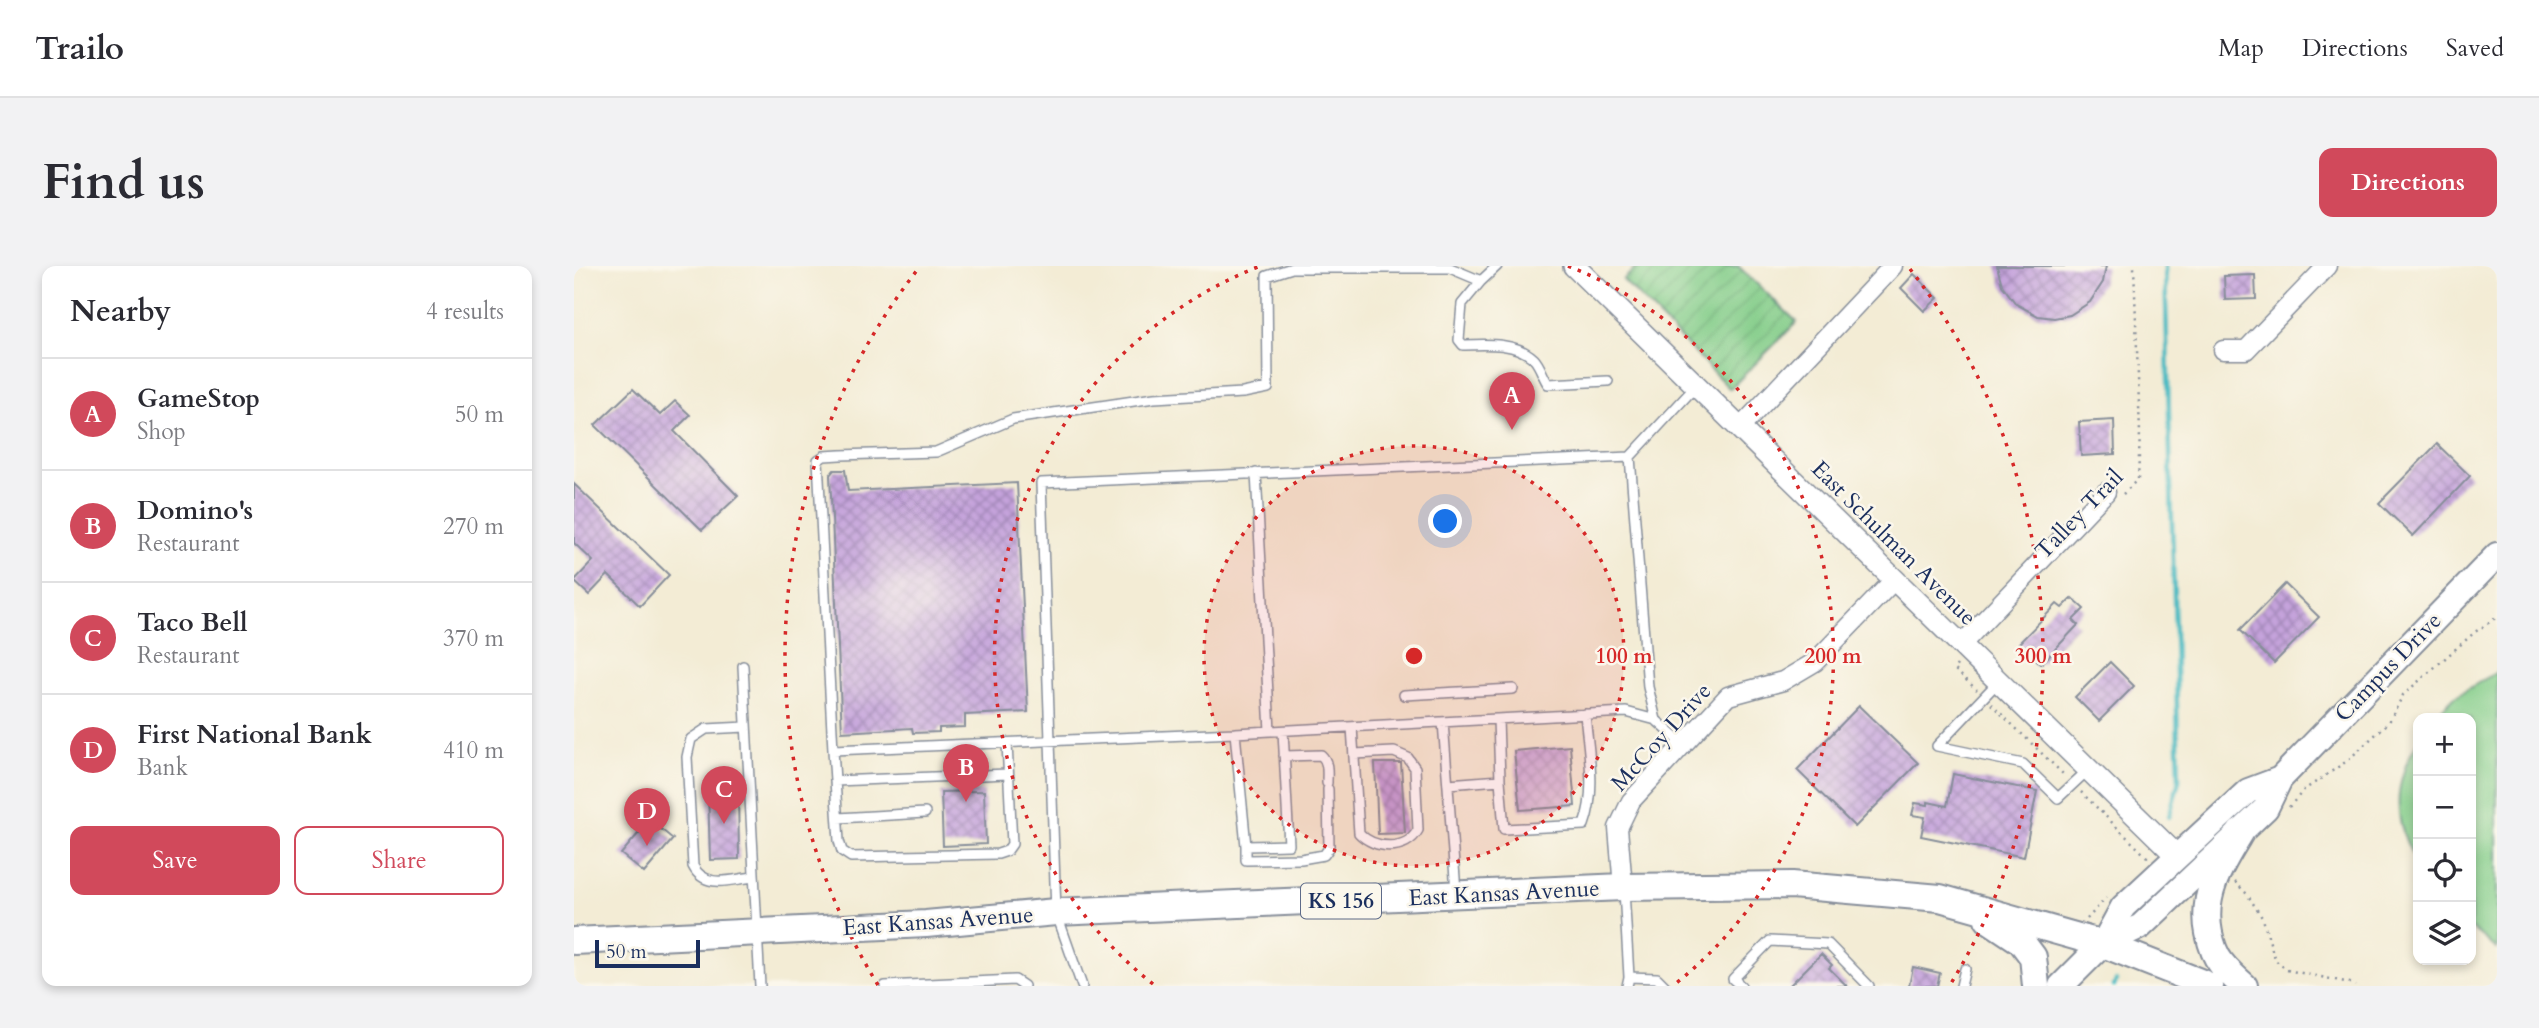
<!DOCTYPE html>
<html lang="en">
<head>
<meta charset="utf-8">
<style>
	:root { --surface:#fff; --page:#f2f2f3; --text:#2b2b33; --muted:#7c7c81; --line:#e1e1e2; --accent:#d1495b }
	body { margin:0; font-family:Cardo,serif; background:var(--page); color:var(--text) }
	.controls { position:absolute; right:21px; bottom:21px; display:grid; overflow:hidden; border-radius:14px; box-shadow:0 4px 10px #0003 }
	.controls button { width:63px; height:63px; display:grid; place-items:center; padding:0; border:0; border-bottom:2px solid var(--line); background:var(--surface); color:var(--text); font:35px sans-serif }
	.scale { position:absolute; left:21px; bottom:18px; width:105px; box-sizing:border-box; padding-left:7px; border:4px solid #1b2f5e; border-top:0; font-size:19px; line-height:24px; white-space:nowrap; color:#1b2f5e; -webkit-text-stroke:5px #fbf7ec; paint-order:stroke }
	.you { position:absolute; left:872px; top:256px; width:24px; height:24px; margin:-18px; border:5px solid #fff; border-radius:50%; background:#1a73e8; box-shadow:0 0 0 10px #1a73e833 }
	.badge { display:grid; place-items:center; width:46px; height:46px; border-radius:50%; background:var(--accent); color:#fff; font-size:23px; font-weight:700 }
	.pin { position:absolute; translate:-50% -58px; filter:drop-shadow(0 2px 4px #0008) }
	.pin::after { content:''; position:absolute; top:37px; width:24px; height:21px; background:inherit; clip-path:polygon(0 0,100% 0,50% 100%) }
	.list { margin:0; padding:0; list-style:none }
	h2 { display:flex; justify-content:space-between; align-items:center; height:91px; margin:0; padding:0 28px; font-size:30px }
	h2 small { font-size:23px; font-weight:400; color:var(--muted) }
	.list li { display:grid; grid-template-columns:46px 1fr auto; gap:21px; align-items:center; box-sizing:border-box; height:112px; padding:0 28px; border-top:2px solid var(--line) }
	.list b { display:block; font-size:26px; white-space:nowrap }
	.list p { margin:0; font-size:23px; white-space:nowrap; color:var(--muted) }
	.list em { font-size:23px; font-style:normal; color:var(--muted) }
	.actions { display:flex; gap:14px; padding:21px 28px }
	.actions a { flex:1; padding:16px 0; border:2px solid var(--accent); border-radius:14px; text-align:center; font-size:24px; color:var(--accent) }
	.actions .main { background:var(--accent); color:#fff }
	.icon { flex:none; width:38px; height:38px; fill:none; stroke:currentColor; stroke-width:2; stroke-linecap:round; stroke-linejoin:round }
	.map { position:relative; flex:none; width:1923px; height:720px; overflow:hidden; border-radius:14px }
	header { display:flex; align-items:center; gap:42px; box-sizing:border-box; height:98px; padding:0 35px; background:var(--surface); border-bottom:2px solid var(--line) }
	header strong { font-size:33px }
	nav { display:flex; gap:38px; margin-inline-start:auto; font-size:24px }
	.intro { display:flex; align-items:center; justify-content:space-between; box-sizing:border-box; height:168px; padding:0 42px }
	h1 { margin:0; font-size:49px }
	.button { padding:18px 32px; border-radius:14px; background:var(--accent); color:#fff; font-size:24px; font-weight:700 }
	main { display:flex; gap:42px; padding:0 42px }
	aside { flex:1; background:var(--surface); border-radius:14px; box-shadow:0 4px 10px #0003 }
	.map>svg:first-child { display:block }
</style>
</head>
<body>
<header>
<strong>Trailo</strong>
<nav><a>Map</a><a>Directions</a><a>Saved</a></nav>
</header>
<div class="intro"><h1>Find us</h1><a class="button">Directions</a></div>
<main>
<aside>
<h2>Nearby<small>4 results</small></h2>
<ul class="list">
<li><span class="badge">A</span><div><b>GameStop</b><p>Shop</p></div><em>50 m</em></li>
<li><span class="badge">B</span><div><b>Domino's</b><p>Restaurant</p></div><em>270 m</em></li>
<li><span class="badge">C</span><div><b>Taco Bell</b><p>Restaurant</p></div><em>370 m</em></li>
<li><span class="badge">D</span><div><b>First National Bank</b><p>Bank</p></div><em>410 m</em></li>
</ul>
<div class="actions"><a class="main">Save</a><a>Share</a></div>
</aside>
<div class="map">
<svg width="1923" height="720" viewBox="0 0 1923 720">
	<defs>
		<pattern id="garden-furrows" width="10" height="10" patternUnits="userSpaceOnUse" patternTransform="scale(1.75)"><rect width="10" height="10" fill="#84cd8a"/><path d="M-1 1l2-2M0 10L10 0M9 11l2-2" fill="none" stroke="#71b07a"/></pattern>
		<pattern id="building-cross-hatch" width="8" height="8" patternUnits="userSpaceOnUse" patternTransform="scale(1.75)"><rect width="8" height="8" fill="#c5a3db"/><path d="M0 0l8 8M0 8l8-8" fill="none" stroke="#9f85b5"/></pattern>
	</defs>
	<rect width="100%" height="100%" fill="#fbf7ec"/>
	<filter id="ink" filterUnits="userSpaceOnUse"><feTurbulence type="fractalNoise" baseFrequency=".0143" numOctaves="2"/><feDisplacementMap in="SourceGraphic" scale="14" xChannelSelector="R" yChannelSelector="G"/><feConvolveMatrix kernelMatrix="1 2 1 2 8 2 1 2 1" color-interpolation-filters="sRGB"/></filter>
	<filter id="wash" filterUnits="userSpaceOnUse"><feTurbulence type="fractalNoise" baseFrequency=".00686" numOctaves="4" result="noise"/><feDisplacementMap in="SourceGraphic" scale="28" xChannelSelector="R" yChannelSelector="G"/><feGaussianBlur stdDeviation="1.57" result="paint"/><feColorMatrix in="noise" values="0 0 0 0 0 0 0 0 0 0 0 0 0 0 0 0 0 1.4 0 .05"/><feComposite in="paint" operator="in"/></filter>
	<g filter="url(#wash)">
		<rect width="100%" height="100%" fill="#f3ecd5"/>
		<!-- grass -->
		<path fill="#84cd8a" stroke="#507e74" stroke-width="2" d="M1923 406V683L1897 662V452H1859L1880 431Z
			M1844 475V599C1818 556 1818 518 1844 475Z"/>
		<!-- garden -->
		<path fill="url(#garden-furrows)" stroke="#507e74" stroke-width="2" d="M1064 0H1164L1223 56 1156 123 1049 14Z"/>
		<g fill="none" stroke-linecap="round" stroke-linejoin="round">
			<!-- stream -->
			<path stroke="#4cbbc3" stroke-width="4.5" d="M1591 0 1605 514 1595 551
				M1540 720 1542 715"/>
		</g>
		<g id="blocks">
			<!-- building -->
			<path fill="url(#building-cross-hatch)" d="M1423 0H1532L1529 16 1516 36 1496 49 1480 52 1464 50 1442 38 1428 19Z
				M1340 8 1364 32 1350 45 1327 22Z
				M1681 9 1682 33 1651 34 1650 10Z
				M59 123 86 149 101 135 116 149 100 165 164 230 128 264 21 159Z
				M1540 154 1541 188 1507 190 1505 156Z
				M1863 178 1896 210 1839 270 1805 237Z
				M260 204H271L274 225 443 217 454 446 391 449V461L365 462V466L339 467 338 462 268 466 256 209Z
				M0 218 95 309 66 340 34 309 15 329 0 315 19 295 0 277Z
				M1711 318 1745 351 1700 397 1666 364Z
				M1498 332 1510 343 1499 354 1504 359 1467 398 1445 377 1483 338 1488 342Z
				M1536 396 1560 420 1525 455 1501 431Z
				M1285 440 1344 497 1281 561 1223 504Z
				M996 480 1001 540 946 544 940 485Z
				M801 497H827L831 567 804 568Z
				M1379 508 1463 525 1450 591 1347 570 1351 551 1338 549 1341 537 1354 539V536L1373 540Z
				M164 522 165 593 136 594 134 523Z
				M410 525 412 578 369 580 367 526Z
				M76 554 99 573 70 607 47 588Z
				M1247 688 1258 699 1255 702 1273 720H1215Z
				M1339 701 1366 707 1363 720H1335Z"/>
		</g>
	</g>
	<g filter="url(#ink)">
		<use href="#blocks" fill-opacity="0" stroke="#878e9a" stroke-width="2"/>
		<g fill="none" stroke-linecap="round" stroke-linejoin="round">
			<defs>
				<path id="service" d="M923 0 907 15 876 2H718L693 10 694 122 669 127 580 132 439 153 362 186 266 189 250 190 244 194 259 484 661 467 1052 446 1082 454
					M907 15 888 38 885 74 889 79C912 78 943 76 960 93 966 99 969 111 974 118L1034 115
					M1056 191 1074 421 1082 454 1109 478
					M682 207 696 465
					M169 400 186 720
					M1424 416 1363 480 1449 498 1484 532 1514 504
					M830 429 939 423
					M924 453 926 514
					M869 456 882 625
					M172 461 132 463 117 473 113 491 119 600C131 624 158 613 180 611
					M778 461 785 567C800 583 832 586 844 564L841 502 834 492 820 486 780 488
					M661 467 672 580 715 579 709 465
					M259 484 265 575 268 585 277 591 424 588 433 585 438 578 433 477
					M710 490 747 489C755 496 753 507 753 517
					M261 515 434 508
					M874 518 926 514 930 563 1010 559C1023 524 1014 484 1011 448
					M264 552 351 547
					M672 580V594L727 593 750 589 755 582 754 523
					M1050 624 1055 711 1053 720
					M1055 711 1083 712 1091 720
					M311 720 441 714 450 720
					M508 720 482 646 467 217 1056 191 1121 121
					M1167 720 1159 713 1196 675 1254 678 1295 720
					M1387 720 1391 703"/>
				<path id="minor" d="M1649 84H1672L1753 0
					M1166 162 1319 0
					M1386 380 1532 226
					M1049 621 1044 562 1057 535 1154 430 1209 415 1241 396 1320 314"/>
				<path id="tertiary" d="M1000 0 1604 591"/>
				<path id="secondary" d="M1529 678 1567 660 1692 542 1706 513 1923 289
					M1487 720 1529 678 1549 641 1674 525 1706 513"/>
				<path id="primary" d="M1666 567C1647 598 1627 628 1635 667 1637 677 1640 688 1647 697 1653 705 1662 713 1670 720
					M1414 653 1447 675 1459 691 1462 720
					M0 675 352 658 482 646 1049 621 1218 619 1366 632 1529 678 1636 720"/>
			</defs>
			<!-- service casing -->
			<use href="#service" stroke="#878e9a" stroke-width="12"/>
			<!-- minor casing -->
			<use href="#minor" stroke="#878e9a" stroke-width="21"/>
			<!-- tertiary casing -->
			<use href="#tertiary" stroke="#878e9a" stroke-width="24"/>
			<!-- secondary casing -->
			<use href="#secondary" stroke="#878e9a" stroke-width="28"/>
			<!-- primary casing -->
			<use href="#primary" stroke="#878e9a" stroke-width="30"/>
			<!-- path -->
			<path stroke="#878e9a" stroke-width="2.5" stroke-dasharray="2 5" stroke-linecap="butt" d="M1549 228 1564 213 1566 167 1560 0
				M1383 399 1380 403 1403 424
				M1417 438 1490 509
				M1507 526 1573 591 1572 593
				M1715 541 1730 524 1773 495 1815 456 1829 429 1901 366 1923 351
				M1661 616 1673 628 1689 653 1701 694 1713 704 1776 717 1781 720
				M1513 653 1532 632"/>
			<!-- service -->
			<use href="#service" stroke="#fff" stroke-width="9"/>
			<!-- minor -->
			<use href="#minor" stroke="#fff" stroke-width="18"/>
			<!-- tertiary -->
			<use href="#tertiary" stroke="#fff" stroke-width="21"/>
			<!-- secondary -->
			<use href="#secondary" stroke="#fff" stroke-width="24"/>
			<!-- primary -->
			<use href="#primary" stroke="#fff" stroke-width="26"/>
		</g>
	</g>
	<!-- distance rings -->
	<circle cx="840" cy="390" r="210" fill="#d62828" fill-opacity=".12"/>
	<g fill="none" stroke="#d62828" stroke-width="3.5" stroke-dasharray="3.5 7">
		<circle cx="840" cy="390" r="210"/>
		<path d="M579 718A419 419 0 0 1 686 0M994 0A419 419 0 0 1 1101 718"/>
		<path d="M304 719A629 629 0 0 1 344 3M1336 3A629 629 0 0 1 1376 719"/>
	</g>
	<g text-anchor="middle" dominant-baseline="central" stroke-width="5" stroke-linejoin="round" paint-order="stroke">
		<!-- shield labels -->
		<rect fill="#fbf7ec" stroke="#5e6b89" stroke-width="2" x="727" y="617.5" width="80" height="35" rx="5"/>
		<g font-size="21" font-weight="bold" fill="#1b2f5e">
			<text x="767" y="635">KS 156</text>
		</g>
		<!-- street labels -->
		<g font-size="23" fill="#1b2f5e" stroke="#fbf7ec">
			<text transform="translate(1505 248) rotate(-46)">Talley Trail</text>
			<text transform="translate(1320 277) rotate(45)">East Schulman Avenue</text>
			<text transform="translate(1814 401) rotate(-46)">Campus Drive</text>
			<text transform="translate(1087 471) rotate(-48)">McCoy Drive</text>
			<text transform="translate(930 627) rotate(-3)">East Kansas Avenue</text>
			<text transform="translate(364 655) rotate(-4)">East Kansas Avenue</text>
		</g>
	</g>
	<circle cx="840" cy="390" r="10" fill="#d62828" stroke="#fbf7ec" stroke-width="3.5"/>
	<g font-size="21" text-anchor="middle" font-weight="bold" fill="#d62828" stroke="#fbf7ec" stroke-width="5" stroke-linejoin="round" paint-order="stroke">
		<text x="1050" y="397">100 m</text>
		<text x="1259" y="397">200 m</text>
		<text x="1469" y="397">300 m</text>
	</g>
</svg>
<div class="controls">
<button>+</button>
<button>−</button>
<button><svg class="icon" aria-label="locate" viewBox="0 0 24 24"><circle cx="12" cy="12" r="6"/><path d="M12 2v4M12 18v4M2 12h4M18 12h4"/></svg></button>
<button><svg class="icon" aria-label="layers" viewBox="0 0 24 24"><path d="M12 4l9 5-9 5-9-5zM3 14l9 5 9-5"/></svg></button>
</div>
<div class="scale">50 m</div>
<div class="you"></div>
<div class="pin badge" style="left:938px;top:164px">A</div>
<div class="pin badge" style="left:392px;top:536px">B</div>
<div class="pin badge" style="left:150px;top:558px">C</div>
<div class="pin badge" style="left:73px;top:580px">D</div>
</div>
</main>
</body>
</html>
